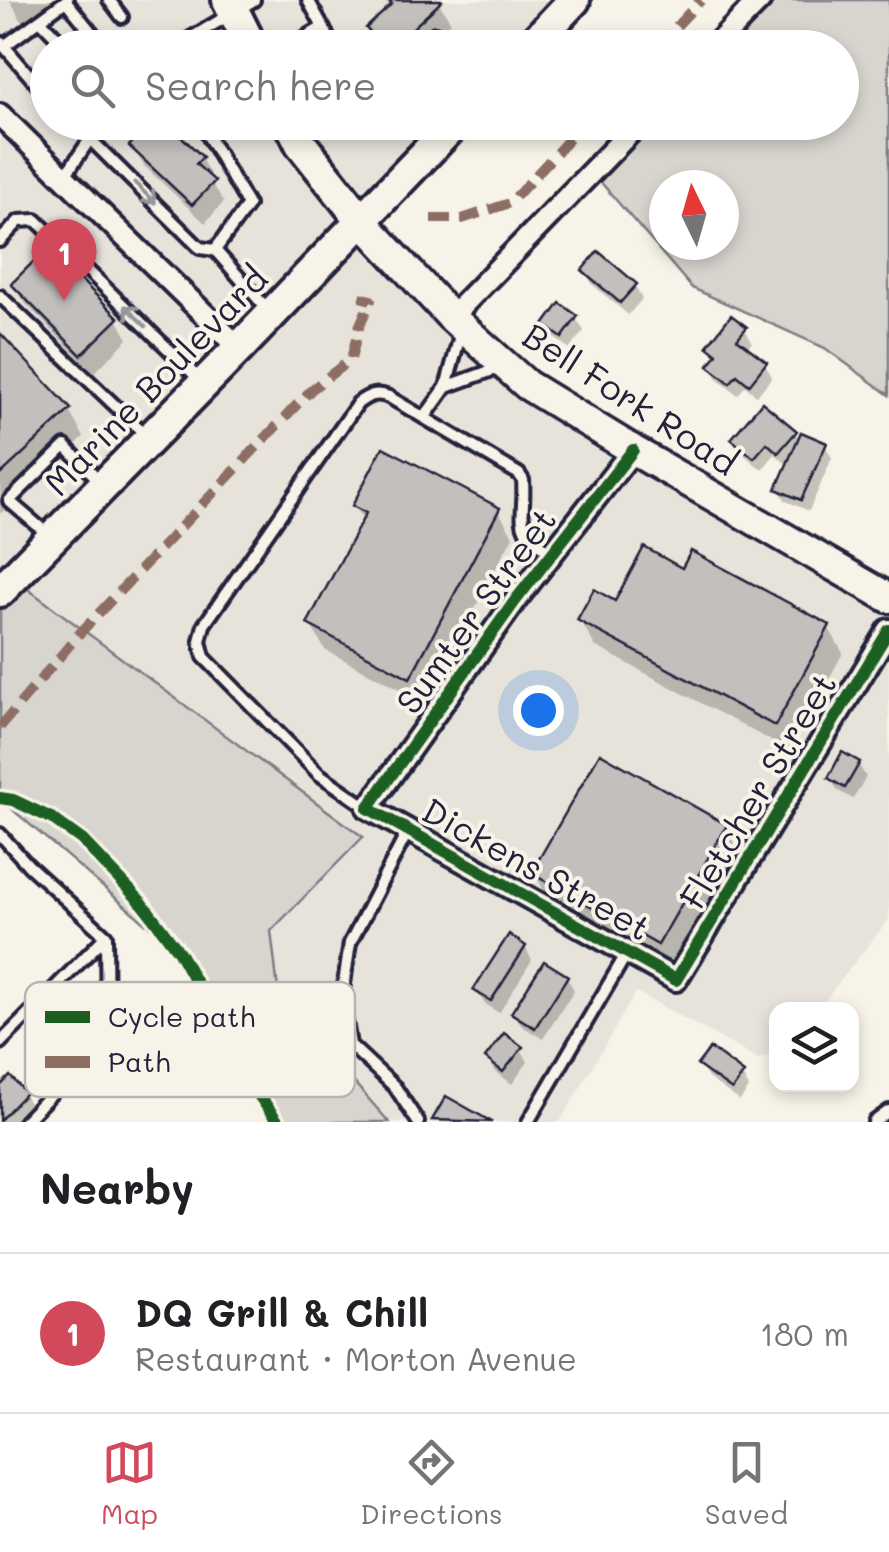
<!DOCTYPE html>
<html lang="en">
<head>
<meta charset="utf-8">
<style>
	:root { --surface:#fff; --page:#f2f2f2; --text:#202124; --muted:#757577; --line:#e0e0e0; --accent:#d1495b }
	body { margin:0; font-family:Mali,sans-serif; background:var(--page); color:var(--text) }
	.controls { position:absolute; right:30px; bottom:30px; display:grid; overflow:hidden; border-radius:20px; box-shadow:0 5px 15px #0003 }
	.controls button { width:90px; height:90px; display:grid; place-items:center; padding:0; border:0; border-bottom:2px solid var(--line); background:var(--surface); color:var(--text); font:50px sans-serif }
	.compass { position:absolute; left:649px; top:170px; width:90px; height:90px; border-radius:50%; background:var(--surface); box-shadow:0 5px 15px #0003; rotate:355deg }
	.you { position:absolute; left:538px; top:710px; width:35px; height:35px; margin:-25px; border:8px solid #fff; border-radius:50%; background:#1a73e8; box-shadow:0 0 0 15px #1a73e833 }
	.badge { display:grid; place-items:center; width:65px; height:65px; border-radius:50%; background:var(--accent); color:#fff; font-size:32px; font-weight:700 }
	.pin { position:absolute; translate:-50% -82px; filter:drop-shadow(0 2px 5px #0008) }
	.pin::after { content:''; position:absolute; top:52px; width:35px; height:30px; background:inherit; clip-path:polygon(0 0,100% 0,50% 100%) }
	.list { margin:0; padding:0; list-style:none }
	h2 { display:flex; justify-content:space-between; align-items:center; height:130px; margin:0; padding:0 40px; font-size:42px }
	h2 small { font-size:32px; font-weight:400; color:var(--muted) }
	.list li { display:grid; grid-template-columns:65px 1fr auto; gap:30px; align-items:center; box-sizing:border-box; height:160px; padding:0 40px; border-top:2px solid var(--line) }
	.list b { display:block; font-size:38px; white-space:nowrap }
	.list p { margin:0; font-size:32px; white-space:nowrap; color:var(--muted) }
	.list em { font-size:32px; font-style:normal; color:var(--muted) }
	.icon { flex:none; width:55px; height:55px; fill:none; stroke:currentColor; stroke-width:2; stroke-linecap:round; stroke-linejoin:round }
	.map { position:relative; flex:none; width:889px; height:1122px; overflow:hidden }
	.search { position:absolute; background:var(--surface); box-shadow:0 5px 15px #0003; left:30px; right:30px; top:30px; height:110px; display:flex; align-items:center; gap:25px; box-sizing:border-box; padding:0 35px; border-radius:55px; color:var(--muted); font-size:38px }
	.sheet { height:290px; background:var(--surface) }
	nav { display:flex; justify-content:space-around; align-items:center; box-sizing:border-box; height:140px; border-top:2px solid var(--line); background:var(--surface); font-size:28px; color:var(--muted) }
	nav a { display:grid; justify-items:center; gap:5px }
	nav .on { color:var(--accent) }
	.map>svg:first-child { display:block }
</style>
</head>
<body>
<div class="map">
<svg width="889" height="1122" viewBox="0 0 889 1122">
	<rect width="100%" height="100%" fill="#f7f3e8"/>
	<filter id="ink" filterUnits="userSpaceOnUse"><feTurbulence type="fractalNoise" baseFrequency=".01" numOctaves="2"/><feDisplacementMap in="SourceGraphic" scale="20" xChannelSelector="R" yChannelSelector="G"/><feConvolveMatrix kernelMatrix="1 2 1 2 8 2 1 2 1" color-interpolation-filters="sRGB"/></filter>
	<g filter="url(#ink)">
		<!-- built -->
		<path fill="#e7e3db" d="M0 0H574L529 47 48 48V122L456 123 362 220 527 385 889 598V919L818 1009H776V1053L758 1059 636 992 560 1122H389L279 998 271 931 363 837 0 591V132L9 124 0 115Z"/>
		<!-- green -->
		<path fill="#d8d5cf" stroke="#7d7c85" stroke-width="2.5" fill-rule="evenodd" d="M760 0H889V395L825 348 692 288 592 172 640 123 842 122V48L713 47ZM664 185H724V245H664Z
			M13 578 363 837 271 931 279 998 389 1122H278L256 1091 179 952 0 799V591Z"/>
		<!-- shadow -->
		<path fill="#0003" d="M10 0H81L25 27Z
			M384 0H437L451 22 424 48H380L369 29 391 8Z
			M132 146 201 158 212 178 210 180 224 202 205 223 144 166Z
			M585 271 635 286 642 299 628 315 592 284Z
			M14 284 117 319 128 339 94 373 26 304Z
			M576 318 584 331 570 349 554 338 547 325Z
			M745 329 752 342 746 349 765 364 772 377 757 396 745 386 738 395 718 379 711 366 717 358 710 347Z
			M1 337 69 411 84 437 0 514Z
			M795 432 800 440 825 445 832 458 809 511 786 501 778 489 789 466 775 454 762 470 741 452 734 439Z
			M355 506 498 510 513 536 425 702 325 650 310 624 364 521Z
			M683 571 828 627 843 653 790 751 595 646 580 620Z
			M858 764 866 777 853 799 838 791 830 778Z
			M725 827 740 853 673 969 549 899 534 873Z
			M525 947 532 960 499 1013 484 1003 476 990Z
			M567 978 574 990 543 1039 522 1026 514 1013Z
			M521 1049 528 1062 512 1084 495 1071 488 1058Z
			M700 1065 742 1075 749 1088 740 1101 708 1078Z
			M0 1089 24 1094 35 1114 28 1122H0Z
			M447 1099 487 1122H435Z"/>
		<!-- building -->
		<path fill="#c2bfbd" stroke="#22223b" stroke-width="2.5" d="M388 0H441L442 1 401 39 409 48H384L366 28 392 4Z
			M151 122H166L203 157 196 164 215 181 192 205 129 146Z
			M48 247 119 318 81 355 11 284Z
			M598 251 637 284 620 303 582 270Z
			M560 303 578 316 562 338 544 325Z
			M731 315 747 327 737 339 767 362 749 385 737 375 730 383 708 366 717 354 707 346Z
			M1 334 71 409 0 475V335Z
			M762 402 797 431 778 453 767 443 754 458 731 439Z
			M801 432 827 443 801 500 776 489Z
			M383 447 500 508 410 678 307 624 366 513 352 506Z
			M644 547 682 568 691 551 830 625 775 726 577 620 594 589 615 601Z
			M842 752 860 762 845 788 828 778Z
			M600 753 727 825 658 945 531 873Z
			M509 934 526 946 491 1001 473 990Z
			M544 961 568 976 535 1028 511 1013Z
			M504 1033 523 1047 503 1072 485 1058Z
			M710 1048 744 1073 732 1090 697 1065Z
			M10 1076 26 1093 0 1120V1086Z
			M446 1096 492 1122 432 1120Z"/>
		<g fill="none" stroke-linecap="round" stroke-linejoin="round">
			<defs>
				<path id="service" d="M109 0 122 17
					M66 1 96 38
					M40 20 67 48
					M323 27 334 48
					M0 42 4 46 67 0
					M4 46 40 88
					M174 48 254 0
					M287 48 323 27 308 0
					M418 48 435 33 449 48
					M95 122 90 139 200 248 215 250 268 310
					M200 122 248 205 215 250
					M64 177 90 139
					M0 241 19 221 36 220 200 380
					M0 296 148 437
					M446 387 501 367
					M424 418 446 387 461 332
					M51 537 9 501 65 446 100 481
					M368 808 319 774 204 657 200 641 204 625 358 403C369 395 376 392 389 397L519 474 523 480C526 523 510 528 553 553
					M408 831 350 943 342 997 350 1045 395 1087 418 1122
					M0 834 29 866 106 936 0 1043
					M24 1122 107 1036 106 936
					M528 1122 627 953
					M874 1122 889 1111"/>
				<path id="minor" d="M713 48 760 0
					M0 115 239 348
					M451 317 640 122
					M633 450 515 601 368 808 676 980 889 630"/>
				<path id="secondary" d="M362 221 451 317 527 385 633 450 889 598"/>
				<path id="primary" d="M228 0 252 48
					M529 48 574 0
					M290 122 301 144 362 221
					M0 591 239 348 456 122"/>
			</defs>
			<!-- service casing -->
			<use href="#service" stroke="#22223b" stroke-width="18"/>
			<!-- minor casing -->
			<use href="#minor" stroke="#22223b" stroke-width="28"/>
			<!-- secondary casing -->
			<use href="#secondary" stroke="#22223b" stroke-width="35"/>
			<!-- primary casing -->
			<use href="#primary" stroke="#22223b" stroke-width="38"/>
			<!-- service -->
			<use href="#service" stroke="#f7f3e8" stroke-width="10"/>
			<!-- minor -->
			<use href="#minor" stroke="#f7f3e8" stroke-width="20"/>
			<!-- secondary -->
			<use href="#secondary" stroke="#f7f3e8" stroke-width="28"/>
			<!-- primary -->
			<use href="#primary" stroke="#f7f3e8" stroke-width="30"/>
			<!-- quiet -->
			<path stroke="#8d6e63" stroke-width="10" stroke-dasharray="20 10" stroke-linecap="butt" d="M656 48 701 0
				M431 219H462L510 203 585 122
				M0 727 79 634 311 390 351 359 359 327 371 300 360 297"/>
			<defs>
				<path id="cycleway" d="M633 450 515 601 368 808 676 980 889 630
					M0 798 13 800 53 819 82 840 143 904 179 952 256 1091 278 1122"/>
			</defs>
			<!-- cycleway casing -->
			<use href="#cycleway" stroke="#f7f3e8" stroke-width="19"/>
			<!-- cycleway -->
			<use href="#cycleway" stroke="#1b5e20" stroke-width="12"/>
		</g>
		<!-- one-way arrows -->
		<defs><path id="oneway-shaft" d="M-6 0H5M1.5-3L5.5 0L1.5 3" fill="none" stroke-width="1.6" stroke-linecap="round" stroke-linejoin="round" transform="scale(2.5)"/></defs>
		<g stroke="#97959a">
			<use href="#oneway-shaft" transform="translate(145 193) rotate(45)"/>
			<use href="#oneway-shaft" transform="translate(135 316) rotate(-136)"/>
		</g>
	</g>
	<g text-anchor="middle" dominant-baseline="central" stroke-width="8" stroke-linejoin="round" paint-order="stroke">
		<!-- street labels -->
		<g font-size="35" fill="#22223b" stroke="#f7f3e8">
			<text transform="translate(155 380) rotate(-46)">Marine Boulevard</text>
			<text transform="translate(631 398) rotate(33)">Bell Fork Road</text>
			<text transform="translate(475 610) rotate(-54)">Sumter Street</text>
			<text transform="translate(757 790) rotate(-59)">Fletcher Street</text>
			<text transform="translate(537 868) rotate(29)">Dickens Street</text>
		</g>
	</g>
	<!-- legend -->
	<rect x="25" y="982" width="330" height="115" rx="15" fill="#f7f3e8" stroke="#b7b4b4" stroke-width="2.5"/>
	<rect x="45" y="1011" width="45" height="12" fill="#1b5e20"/>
	<rect x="45" y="1056" width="45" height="12" fill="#8d6e63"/>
	<g font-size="28" fill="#22223b">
		<text x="108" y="1027">Cycle path</text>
		<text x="108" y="1072">Path</text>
	</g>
</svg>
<div class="controls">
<button><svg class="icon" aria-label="layers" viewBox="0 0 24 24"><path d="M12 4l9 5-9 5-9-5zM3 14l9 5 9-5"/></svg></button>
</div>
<svg class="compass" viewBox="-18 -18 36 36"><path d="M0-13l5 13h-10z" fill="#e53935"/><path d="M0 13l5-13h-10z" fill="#757577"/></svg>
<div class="you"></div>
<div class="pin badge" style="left:64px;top:301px">1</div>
<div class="search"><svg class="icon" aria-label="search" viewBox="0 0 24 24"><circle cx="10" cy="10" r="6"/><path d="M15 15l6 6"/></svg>Search here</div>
</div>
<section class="sheet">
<h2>Nearby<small></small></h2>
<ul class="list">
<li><span class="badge">1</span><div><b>DQ Grill &amp; Chill</b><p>Restaurant · Morton Avenue</p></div><em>180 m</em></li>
</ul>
</section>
<nav>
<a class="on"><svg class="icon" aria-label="map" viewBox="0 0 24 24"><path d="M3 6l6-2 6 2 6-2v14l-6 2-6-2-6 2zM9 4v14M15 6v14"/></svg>Map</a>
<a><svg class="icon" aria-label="directions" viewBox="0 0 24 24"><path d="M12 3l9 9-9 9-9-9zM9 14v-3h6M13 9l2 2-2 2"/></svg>Directions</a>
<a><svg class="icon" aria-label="saved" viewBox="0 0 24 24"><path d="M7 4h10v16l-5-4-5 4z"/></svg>Saved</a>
</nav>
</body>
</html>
